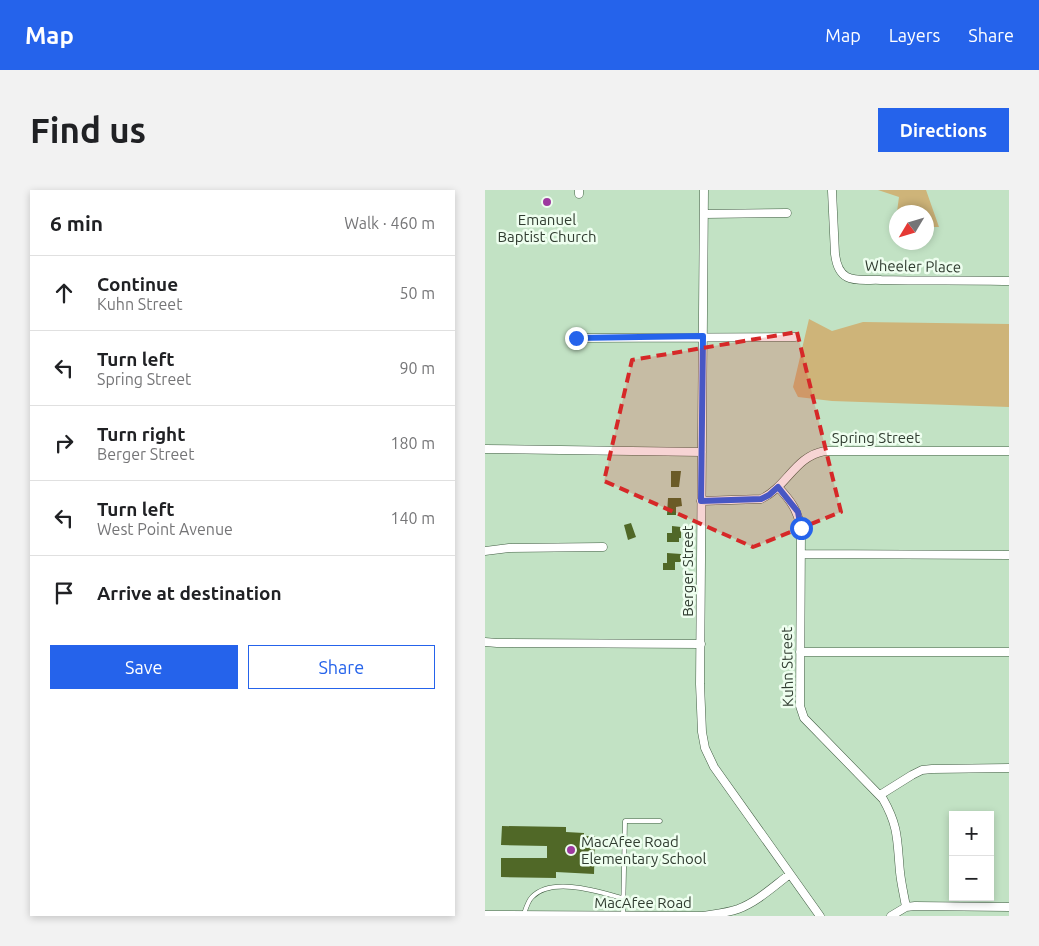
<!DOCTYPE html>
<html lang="en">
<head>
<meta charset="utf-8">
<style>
	:root { --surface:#fff; --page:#f2f2f2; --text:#202124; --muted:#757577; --line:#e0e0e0; --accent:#2563eb }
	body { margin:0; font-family:Ubuntu,sans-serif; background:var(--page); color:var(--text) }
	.controls { position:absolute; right:15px; bottom:15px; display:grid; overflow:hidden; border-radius:0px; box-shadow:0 2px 8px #0003 }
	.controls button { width:45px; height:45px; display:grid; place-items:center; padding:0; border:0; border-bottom:1px solid var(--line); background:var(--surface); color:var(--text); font:25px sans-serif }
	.compass { position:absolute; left:404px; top:15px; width:45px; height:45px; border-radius:50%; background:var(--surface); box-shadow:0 2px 8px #0003; rotate:232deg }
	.stop { position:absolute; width:15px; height:15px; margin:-11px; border:4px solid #2563eb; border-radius:50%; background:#fff }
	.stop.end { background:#2563eb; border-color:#fff; box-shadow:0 1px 5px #0008 }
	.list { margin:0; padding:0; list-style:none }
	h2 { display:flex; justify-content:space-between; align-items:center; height:65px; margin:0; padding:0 20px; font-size:21px }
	h2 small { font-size:16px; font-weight:400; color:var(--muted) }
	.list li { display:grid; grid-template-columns:32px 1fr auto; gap:15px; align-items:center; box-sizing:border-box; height:75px; padding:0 20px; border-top:1px solid var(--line) }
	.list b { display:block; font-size:19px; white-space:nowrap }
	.list p { margin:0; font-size:16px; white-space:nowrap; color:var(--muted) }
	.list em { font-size:16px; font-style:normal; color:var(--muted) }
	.actions { display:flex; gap:10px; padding:15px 20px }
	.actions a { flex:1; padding:11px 0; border:1px solid var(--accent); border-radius:0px; text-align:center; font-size:18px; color:var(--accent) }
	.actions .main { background:var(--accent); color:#fff }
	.icon { flex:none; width:28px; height:28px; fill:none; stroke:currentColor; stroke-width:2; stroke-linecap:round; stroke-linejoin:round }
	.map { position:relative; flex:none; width:524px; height:726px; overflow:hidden; border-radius:0px }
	header { display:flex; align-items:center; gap:30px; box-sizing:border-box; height:70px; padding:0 25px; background:var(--accent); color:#fff }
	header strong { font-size:24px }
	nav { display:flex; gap:28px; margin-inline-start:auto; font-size:18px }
	.intro { display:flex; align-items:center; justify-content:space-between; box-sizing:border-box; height:120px; padding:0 30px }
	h1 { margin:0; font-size:35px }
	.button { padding:12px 22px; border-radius:0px; background:var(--accent); color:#fff; font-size:18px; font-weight:700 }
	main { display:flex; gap:30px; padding:0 30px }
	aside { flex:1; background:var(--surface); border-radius:0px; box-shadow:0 2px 8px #0003 }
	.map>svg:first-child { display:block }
</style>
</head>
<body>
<header>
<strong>Map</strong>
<nav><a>Map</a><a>Layers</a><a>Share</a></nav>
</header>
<div class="intro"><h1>Find us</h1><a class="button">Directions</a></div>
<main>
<aside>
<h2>6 min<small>Walk · 460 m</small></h2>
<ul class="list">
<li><svg class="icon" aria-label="ahead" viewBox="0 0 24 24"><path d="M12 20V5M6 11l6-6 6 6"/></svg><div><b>Continue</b><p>Kuhn Street</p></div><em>50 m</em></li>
<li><svg class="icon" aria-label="left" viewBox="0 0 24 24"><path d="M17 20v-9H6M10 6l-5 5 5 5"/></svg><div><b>Turn left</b><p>Spring Street</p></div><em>90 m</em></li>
<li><svg class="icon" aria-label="right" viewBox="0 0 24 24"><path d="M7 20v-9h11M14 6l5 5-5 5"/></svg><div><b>Turn right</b><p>Berger Street</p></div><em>180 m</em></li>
<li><svg class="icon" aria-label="left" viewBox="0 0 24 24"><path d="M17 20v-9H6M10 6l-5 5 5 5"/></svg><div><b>Turn left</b><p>West Point Avenue</p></div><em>140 m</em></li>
<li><svg class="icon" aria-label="arrive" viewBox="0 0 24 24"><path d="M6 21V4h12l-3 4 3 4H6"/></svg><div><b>Arrive at destination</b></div></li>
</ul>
<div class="actions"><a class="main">Save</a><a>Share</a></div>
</aside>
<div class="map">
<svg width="524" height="726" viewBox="0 0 524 726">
	<rect width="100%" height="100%" fill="#c2e2c4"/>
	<!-- green -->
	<path fill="#ceb479" d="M393 0H441L454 37H442V22H412L414 7Z
		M324 129 347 141 378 132 524 134V217L347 211 313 207 308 197Z"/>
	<!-- building -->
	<path fill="#506827" d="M186 281H196L194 297H186Z
		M183 308H196L197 316 191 317V325H182Z
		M146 333 151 347 143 350 139 335Z
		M187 336 196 337V348H194V352H182V343H187Z
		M182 363 196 364V372H190V380H178V373H182Z
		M17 636 81 637V642L99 643V646H110L109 684 71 682V688L16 687V668H62V656L16 655Z"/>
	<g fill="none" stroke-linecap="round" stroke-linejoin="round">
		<defs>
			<path id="service" d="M39 724C41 718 43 711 47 707 67 686 115 702 137 708
				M138 726 140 631H175"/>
			<path id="minor" d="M94 0V4
				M219 0 215 494 217 542 220 558 229 577 335 726
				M347 1 350 64C351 72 354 83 362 87 371 92 387 89 396 90 439 91 482 90 524 91
				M219 24 302 23
				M91 148 310 147
				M0 259 217 262
				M293 297C306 311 312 319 316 338L315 516 319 528 398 609C414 637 412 651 415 682 416 693 419 705 421 717
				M216 311 276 309C302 297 310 266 340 261H524
				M0 361 24 358 118 357
				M316 364 524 365
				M0 452 12 453 216 454
				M315 462H524
				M395 605 427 585 437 580 447 579 524 578
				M0 725 218 726C230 724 241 723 253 719 272 712 289 696 305 684
				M406 726 421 717 430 716 524 717"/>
		</defs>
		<!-- service casing -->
		<use href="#service" stroke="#415d43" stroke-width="5"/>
		<!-- minor casing -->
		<use href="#minor" stroke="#415d43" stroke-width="9"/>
		<!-- service -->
		<use href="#service" stroke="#fff" stroke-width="4"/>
		<!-- minor -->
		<use href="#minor" stroke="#fff" stroke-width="8"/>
	</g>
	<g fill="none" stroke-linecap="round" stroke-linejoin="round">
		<!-- route -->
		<path stroke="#2563eb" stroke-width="6" d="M91 148 218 146 216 311 276 309 284 305 293 297 313 322 316 338"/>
	</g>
	<!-- marked area -->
	<path fill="#d62828" fill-opacity="0.2" stroke="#d62828" stroke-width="4" stroke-dasharray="10 6" stroke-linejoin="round" d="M312 142 356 322 268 357 119 291 147 170Z"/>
	<!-- markers -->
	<g fill="#9d399f" stroke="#eefeef" stroke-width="2">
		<circle cx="62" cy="12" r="5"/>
		<circle cx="86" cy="660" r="5"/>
	</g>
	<g text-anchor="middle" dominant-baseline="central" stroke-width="5" stroke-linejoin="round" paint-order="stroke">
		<!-- poi labels -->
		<g font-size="15" fill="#313d31" stroke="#eefeef">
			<text x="62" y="29">Emanuel<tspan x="62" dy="17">Baptist Church</tspan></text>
			<text x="96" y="651" text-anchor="start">MacAfee Road<tspan x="96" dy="17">Elementary School</tspan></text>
		</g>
		<!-- street labels -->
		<g font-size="15" fill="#313d31" stroke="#eefeef">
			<text transform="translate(428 76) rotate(1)">Wheeler Place</text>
			<text x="391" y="247">Spring Street</text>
			<text transform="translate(202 381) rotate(-90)">Berger Street</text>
			<text transform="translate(302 477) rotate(-91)">Kuhn Street</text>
			<text x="158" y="712">MacAfee Road</text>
		</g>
	</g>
</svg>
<div class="controls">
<button>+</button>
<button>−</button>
</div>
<svg class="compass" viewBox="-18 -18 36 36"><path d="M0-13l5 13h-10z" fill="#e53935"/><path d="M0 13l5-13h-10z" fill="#757577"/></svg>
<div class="stop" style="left:316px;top:338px"></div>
<div class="stop end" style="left:91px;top:148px"></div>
</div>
</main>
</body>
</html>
